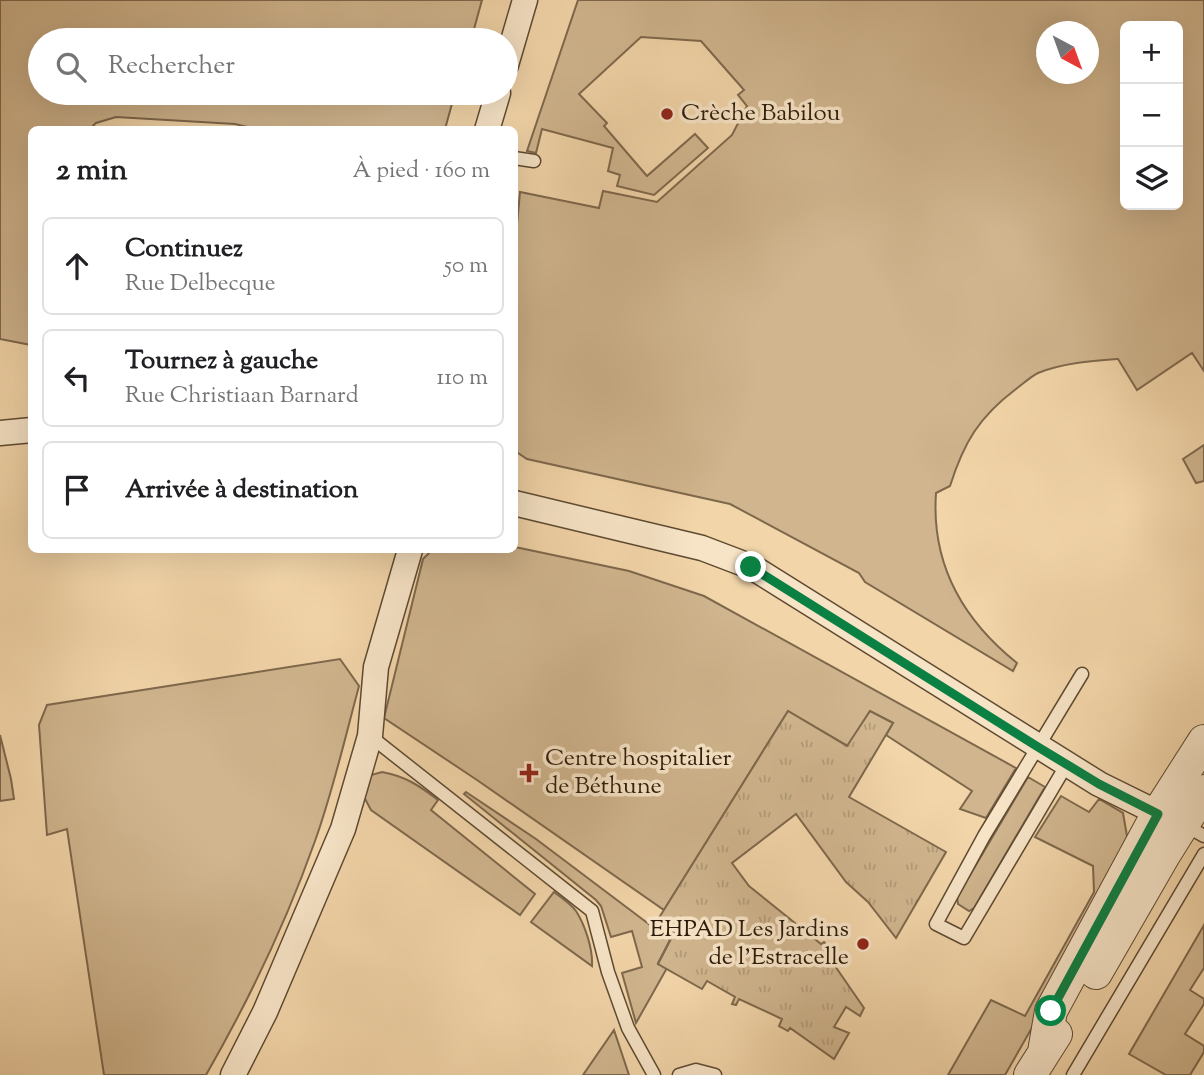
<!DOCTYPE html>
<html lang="fr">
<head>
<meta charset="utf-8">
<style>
	:root { --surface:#fff; --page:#f2f2f2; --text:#202124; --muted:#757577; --line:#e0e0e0 }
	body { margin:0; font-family:"Sorts Mill Goudy",serif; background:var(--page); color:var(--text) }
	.controls { position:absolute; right:21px; top:21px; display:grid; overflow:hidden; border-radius:10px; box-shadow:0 7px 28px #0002 }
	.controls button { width:63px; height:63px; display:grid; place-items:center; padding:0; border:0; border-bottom:2px solid var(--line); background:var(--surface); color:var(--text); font:35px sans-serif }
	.compass { position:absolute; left:1036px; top:21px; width:63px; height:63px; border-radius:50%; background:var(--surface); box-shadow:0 7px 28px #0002; rotate:139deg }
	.stop { position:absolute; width:21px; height:21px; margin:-16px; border:5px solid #0b8043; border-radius:50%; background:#fff }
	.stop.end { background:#0b8043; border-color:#fff; box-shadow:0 2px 7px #0008 }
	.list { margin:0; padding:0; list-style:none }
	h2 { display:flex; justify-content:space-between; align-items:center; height:91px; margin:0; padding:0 28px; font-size:30px }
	h2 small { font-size:23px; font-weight:400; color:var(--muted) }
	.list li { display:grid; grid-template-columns:46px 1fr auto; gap:21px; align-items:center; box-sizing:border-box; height:98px; margin:0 14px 14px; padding:0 14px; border:2px solid var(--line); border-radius:10px }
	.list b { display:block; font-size:26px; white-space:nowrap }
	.list p { margin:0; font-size:23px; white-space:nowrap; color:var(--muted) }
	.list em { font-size:23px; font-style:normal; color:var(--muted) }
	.icon { flex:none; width:38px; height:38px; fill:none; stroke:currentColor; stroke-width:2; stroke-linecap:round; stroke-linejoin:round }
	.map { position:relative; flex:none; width:1204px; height:1075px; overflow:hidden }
	.search { position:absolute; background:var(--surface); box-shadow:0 7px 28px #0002; left:28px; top:28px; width:490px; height:77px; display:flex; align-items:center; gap:18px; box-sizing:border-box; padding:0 24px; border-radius:38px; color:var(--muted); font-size:26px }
	.panel { position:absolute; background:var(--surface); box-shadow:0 7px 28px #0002; left:28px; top:126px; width:490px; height:427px; border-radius:10px }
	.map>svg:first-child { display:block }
</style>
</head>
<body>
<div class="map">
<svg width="1204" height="1075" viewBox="0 0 1204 1075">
	<defs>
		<pattern id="park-tufts" width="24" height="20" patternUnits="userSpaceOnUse" patternTransform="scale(1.75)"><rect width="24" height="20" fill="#d0b58e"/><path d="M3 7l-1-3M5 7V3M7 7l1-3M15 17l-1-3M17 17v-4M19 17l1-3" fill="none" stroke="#b39b79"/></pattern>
	</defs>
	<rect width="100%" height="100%" fill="#f2d5a9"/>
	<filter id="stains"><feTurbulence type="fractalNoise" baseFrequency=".00286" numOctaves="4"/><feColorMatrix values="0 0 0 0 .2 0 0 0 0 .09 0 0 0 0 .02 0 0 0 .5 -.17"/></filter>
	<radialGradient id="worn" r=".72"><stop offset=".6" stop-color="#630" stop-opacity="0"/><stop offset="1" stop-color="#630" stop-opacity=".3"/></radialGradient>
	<!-- grass -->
	<path fill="#d0b58e" stroke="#7e684c" stroke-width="2" fill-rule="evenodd" d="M0 0H482L471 40H40V93H455L445 129 260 130 235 124 116 117 96 123 90 129 32 130 31 345 0 339Z
		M578 0H1204V371L1192 353 1137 390 1118 359C1091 361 1063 363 1038 373 1030 377 1023 384 1016 389 979 417 964 442 950 486L936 493C931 564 962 619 1017 663L1013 671 865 582 859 573 730 504 527 459 515 451 514 257 520 192 599 208 603 191 657 202 732 135 747 106 738 95 744 90 701 41 641 37 579 94 607 123 604 126 647 176 695 134 708 148 654 195 617 186 620 175 608 171 613 148 542 129 536 153 527 151ZM1125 26H1178V205H1125ZM1046 32H1088V74H1046Z
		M1204 445V481L1196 483 1183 459Z
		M515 547 629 571 704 596 1016 768 986 818 960 809 972 791 886 735 893 723 870 711 848 746 788 711 664 910 477 780 384 718 423 559 432 550H514Z
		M340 659 359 686C345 738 333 791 315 841 286 923 249 1000 206 1075H104L67 829 47 835 39 725 47 705Z
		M0 735 11 779 14 799 0 801Z
		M382 772C405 776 420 786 438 800L431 810 535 894 520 915 371 810 363 795 371 775Z
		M1028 777 1045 787 974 908 969 911 958 904 957 897Z
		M466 792 536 839 670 940 658 963 667 968 636 1023 622 973 642 967 632 931 611 937 601 906 596 900 464 794Z
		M1061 796 1089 812 1099 799 1123 813 1127 836 1125 848 1038 1017 1005 1075H948L991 1000 1025 1016 1094 892 1093 866 1035 837Z
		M554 892C561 897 571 904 576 911 585 925 593 949 592 966L531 922Z
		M1204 925V968L1190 990 1204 999V1004L1185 1034 1204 1046V1052L1190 1075H1166L1129 1054Z
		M614 1030 629 1075H583Z"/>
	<!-- park -->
	<path fill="url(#park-tufts)" stroke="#7e684c" stroke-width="2" d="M788 711 847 746 870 711 893 723 849 797 946 852 896 938 868 902 846 882 796 814 732 863 749 886 821 944 824 942 828 947 824 950 864 1008 860 1016 846 1007 834 1027 849 1033 834 1059 790 1028 788 1031 779 1026 782 1019 739 999 736 1005 732 1004 735 997 707 981 702 989 658 964 674 933 657 921Z"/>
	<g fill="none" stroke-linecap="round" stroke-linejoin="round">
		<defs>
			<path id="service" d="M514 158 534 161
				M370 736 592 911 608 972 628 1028 654 1075
				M1067 764 964 938 936 924 984 836 1082 674
				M1183 824 1204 836
				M679 1075 696 1070 715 1075
				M1073 1075 1204 854"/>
			<path id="minor" d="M506 65 525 0
				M487 130 498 93
				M0 433 32 430
				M514 503 702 548 752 567 1099 784 1172 820
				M233 1075 265 1012 343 829 370 736 376 667 410 550"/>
			<path id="tertiary" d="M1096 973 1164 855 1204 791
				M1044 1052 1051 1011 1158 813 1204 741
				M1030 1075 1056 1034"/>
		</defs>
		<!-- service casing -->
		<use href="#service" stroke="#5e4a31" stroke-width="15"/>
		<!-- minor casing -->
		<use href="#minor" stroke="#5e4a31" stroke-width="27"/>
		<!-- tertiary casing -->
		<use href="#tertiary" stroke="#5e4a31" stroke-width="34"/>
		<!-- service -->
		<use href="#service" stroke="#f7e4c7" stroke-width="12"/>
		<!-- minor -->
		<use href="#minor" stroke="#f7e4c7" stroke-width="24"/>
		<!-- tertiary -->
		<use href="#tertiary" stroke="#f7e4c7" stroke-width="32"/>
	</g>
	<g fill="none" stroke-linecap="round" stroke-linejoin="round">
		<!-- route -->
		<path stroke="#0b8043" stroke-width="9" d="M751 567 1038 747 1099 784 1158 814 1051 1011"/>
	</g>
	<!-- markers -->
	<g fill="#8f2418" stroke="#f7e4c7" stroke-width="2.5">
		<circle cx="667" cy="114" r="7"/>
		<path d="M525.5 762.5h7v7h7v7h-7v7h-7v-7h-7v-7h7z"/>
		<circle cx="863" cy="944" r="7"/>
	</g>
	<g text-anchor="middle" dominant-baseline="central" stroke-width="7" stroke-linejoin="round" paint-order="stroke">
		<!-- poi labels -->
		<g font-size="24" fill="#2c1b09" stroke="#f7e4c7" text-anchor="start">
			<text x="681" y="114">Crèche Babilou</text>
			<text x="545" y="759">Centre hospitalier<tspan x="545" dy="28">de Béthune</tspan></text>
			<text x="849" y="930" text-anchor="end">EHPAD Les Jardins<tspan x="849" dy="28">de l'Estracelle</tspan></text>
		</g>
	</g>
	<rect width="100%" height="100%" filter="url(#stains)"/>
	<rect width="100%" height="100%" fill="url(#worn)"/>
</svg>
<div class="controls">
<button>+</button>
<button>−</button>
<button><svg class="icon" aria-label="layers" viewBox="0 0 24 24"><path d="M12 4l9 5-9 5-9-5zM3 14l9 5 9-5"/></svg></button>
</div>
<svg class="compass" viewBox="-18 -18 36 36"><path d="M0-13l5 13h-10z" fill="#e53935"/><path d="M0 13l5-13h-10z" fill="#757577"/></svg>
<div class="stop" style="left:1051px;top:1011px"></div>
<div class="stop end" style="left:751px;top:567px"></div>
<div class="search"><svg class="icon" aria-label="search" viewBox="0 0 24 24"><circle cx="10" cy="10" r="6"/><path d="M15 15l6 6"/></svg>Rechercher</div>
<section class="panel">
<h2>2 min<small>À pied · 160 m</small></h2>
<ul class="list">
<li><svg class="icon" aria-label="ahead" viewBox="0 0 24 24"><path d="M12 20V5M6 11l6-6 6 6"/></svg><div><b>Continuez</b><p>Rue Delbecque</p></div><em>50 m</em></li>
<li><svg class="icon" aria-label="left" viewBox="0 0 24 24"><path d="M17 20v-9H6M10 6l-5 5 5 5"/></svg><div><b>Tournez à gauche</b><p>Rue Christiaan Barnard</p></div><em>110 m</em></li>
<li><svg class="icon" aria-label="arrive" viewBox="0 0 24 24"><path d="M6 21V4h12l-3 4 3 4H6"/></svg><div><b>Arrivée à destination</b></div></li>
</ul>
</section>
</div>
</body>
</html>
